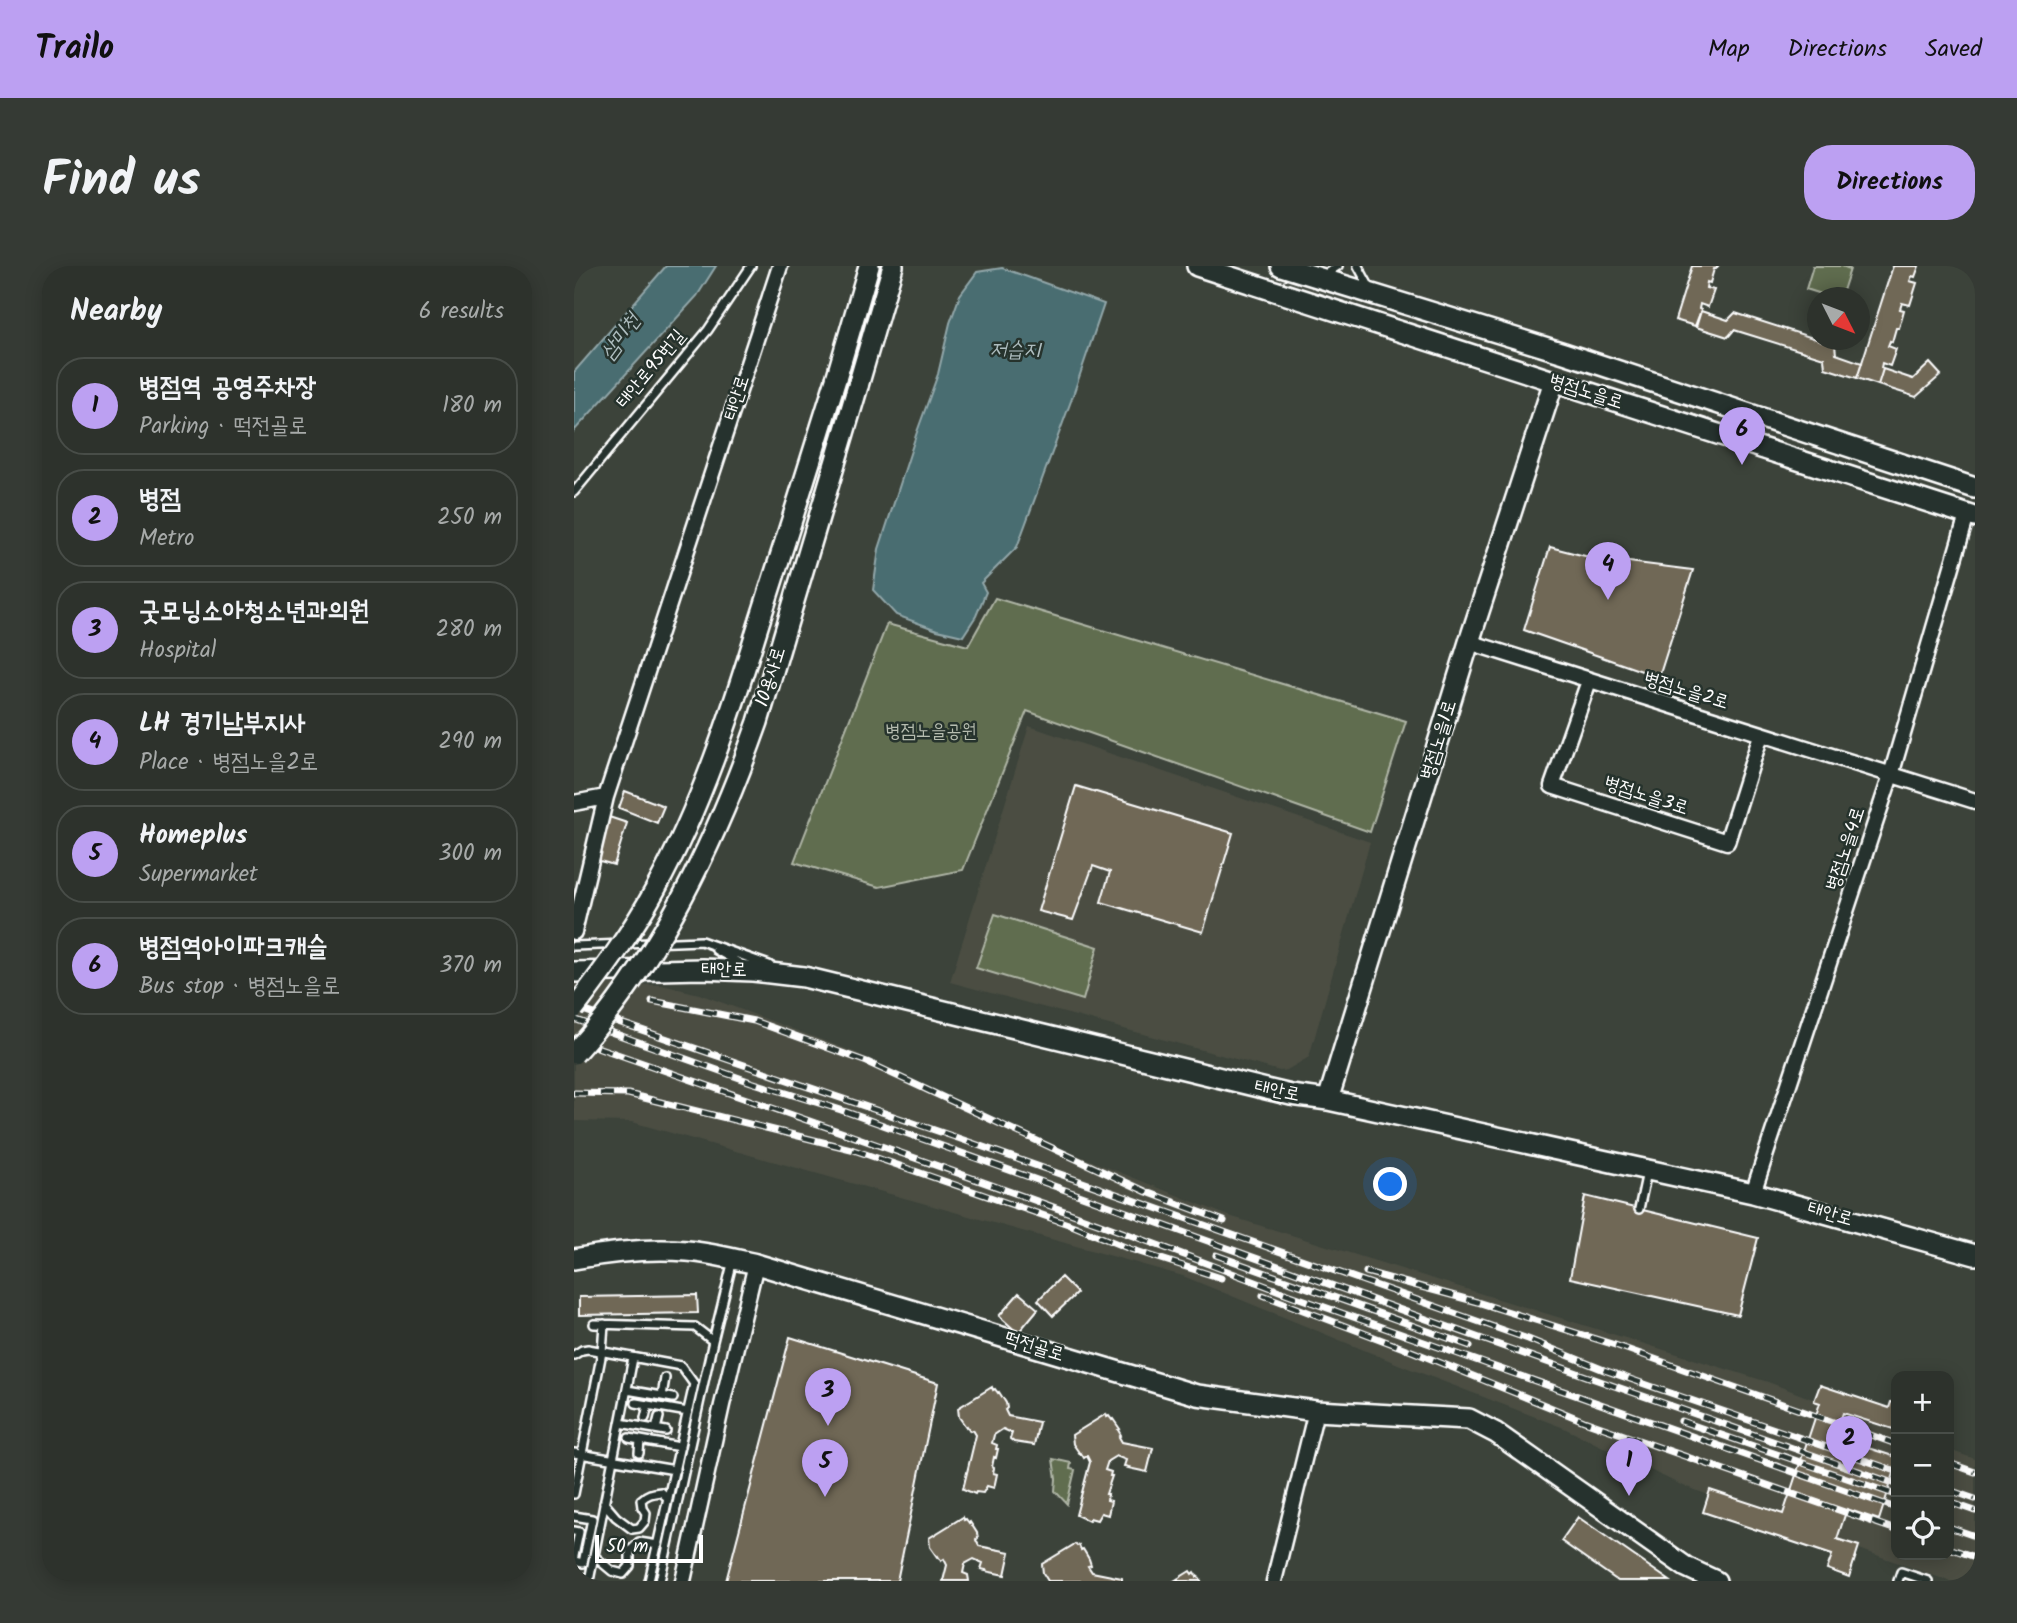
<!DOCTYPE html>
<html lang="en">
<head>
<meta charset="utf-8">
<style>
	:root { --surface:#2d322c; --page:#353a34; --text:#f1f3f6; --muted:#a7aaa9; --line:#484d48; --accent:#bca0f2 }
	body { margin:0; font-family:Kalam,"Poor Story",sans-serif; background:var(--page); color:var(--text) }
	.controls { position:absolute; right:21px; bottom:21px; display:grid; overflow:hidden; border-radius:14px; box-shadow:0 4px 18px #0003 }
	.controls button { width:63px; height:63px; display:grid; place-items:center; padding:0; border:0; border-bottom:2px solid var(--line); background:var(--surface); color:var(--text); font:35px sans-serif }
	.compass { position:absolute; left:1233px; top:21px; width:63px; height:63px; border-radius:50%; background:var(--surface); box-shadow:0 4px 18px #0003; rotate:132deg }
	.scale { position:absolute; left:21px; bottom:18px; width:108px; box-sizing:border-box; padding-left:7px; border:4px solid #fff; border-top:0; font-size:19px; line-height:24px; white-space:nowrap; color:#fff; -webkit-text-stroke:5px #26332d; paint-order:stroke }
	.you { position:absolute; left:817px; top:919px; width:24px; height:24px; margin:-18px; border:5px solid #fff; border-radius:50%; background:#1a73e8; box-shadow:0 0 0 10px #1a73e833 }
	.badge { display:grid; place-items:center; width:46px; height:46px; border-radius:50%; background:var(--accent); color:#111; font-size:23px; font-weight:700 }
	.pin { position:absolute; translate:-50% -58px; filter:drop-shadow(0 2px 4px #0008) }
	.pin::after { content:''; position:absolute; top:37px; width:24px; height:21px; background:inherit; clip-path:polygon(0 0,100% 0,50% 100%) }
	.list { margin:0; padding:0; list-style:none }
	h2 { display:flex; justify-content:space-between; align-items:center; height:91px; margin:0; padding:0 28px; font-size:30px }
	h2 small { font-size:23px; font-weight:400; color:var(--muted) }
	.list li { display:grid; grid-template-columns:46px 1fr auto; gap:21px; align-items:center; box-sizing:border-box; height:98px; margin:0 14px 14px; padding:0 14px; border:2px solid var(--line); border-radius:28px }
	.list b { display:block; font-size:26px; white-space:nowrap }
	.list p { margin:0; font-size:23px; white-space:nowrap; color:var(--muted) }
	.list em { font-size:23px; font-style:normal; color:var(--muted) }
	.icon { flex:none; width:38px; height:38px; fill:none; stroke:currentColor; stroke-width:2; stroke-linecap:round; stroke-linejoin:round }
	.map { position:relative; flex:none; width:1401px; height:1315px; overflow:hidden; border-radius:28px }
	header { display:flex; align-items:center; gap:42px; box-sizing:border-box; height:98px; padding:0 35px; background:var(--accent); color:#111 }
	header strong { font-size:33px }
	nav { display:flex; gap:38px; margin-inline-start:auto; font-size:24px }
	.intro { display:flex; align-items:center; justify-content:space-between; box-sizing:border-box; height:168px; padding:0 42px }
	h1 { margin:0; font-size:49px }
	.button { padding:18px 32px; border-radius:28px; background:var(--accent); color:#111; font-size:24px; font-weight:700 }
	main { display:flex; gap:42px; padding:0 42px }
	aside { flex:1; background:var(--surface); border-radius:28px; box-shadow:0 4px 18px #0003 }
	.map>svg:first-child { display:block }
</style>
</head>
<body>
<header>
<strong>Trailo</strong>
<nav><a>Map</a><a>Directions</a><a>Saved</a></nav>
</header>
<div class="intro"><h1>Find us</h1><a class="button">Directions</a></div>
<main>
<aside>
<h2>Nearby<small>6 results</small></h2>
<ul class="list">
<li><span class="badge">1</span><div><b>병점역 공영주차장</b><p>Parking · 떡전골로</p></div><em>180 m</em></li>
<li><span class="badge">2</span><div><b>병점</b><p>Metro</p></div><em>250 m</em></li>
<li><span class="badge">3</span><div><b>굿모닝소아청소년과의원</b><p>Hospital</p></div><em>280 m</em></li>
<li><span class="badge">4</span><div><b>LH 경기남부지사</b><p>Place · 병점노을2로</p></div><em>290 m</em></li>
<li><span class="badge">5</span><div><b>Homeplus</b><p>Supermarket</p></div><em>300 m</em></li>
<li><span class="badge">6</span><div><b>병점역아이파크캐슬</b><p>Bus stop · 병점노을로</p></div><em>370 m</em></li>
</ul>
</aside>
<div class="map">
<svg width="1401" height="1315" viewBox="0 0 1401 1315">
	<rect width="100%" height="100%" fill="#3c433a"/>
	<filter id="ink" filterUnits="userSpaceOnUse"><feTurbulence type="fractalNoise" baseFrequency=".0143" numOctaves="2"/><feDisplacementMap in="SourceGraphic" scale="14" xChannelSelector="R" yChannelSelector="G"/><feConvolveMatrix kernelMatrix="1 2 1 2 8 2 1 2 1" color-interpolation-filters="sRGB"/></filter>
	<g filter="url(#ink)">
		<!-- built -->
		<path fill="#4b4e43" d="M455 460 796 576 735 791 713 804 706 805 376 716Z
			M0 717 88 719 125 728 280 786 478 879 652 949 1194 1116 1322 1165V1289H1375V1184L1401 1193V1315H1375L1107 1219 990 1162 829 1100 609 1010 58 856 0 855Z"/>
		<!-- green -->
		<path fill="#606d4f" stroke="#b0b6a7" stroke-width="2" d="M1239 0H1268L1276 3 1267 31H1257L1232 23Z
			M421 332 832 455 796 566 453 445 389 604 305 621 220 596 313 358 394 380Z
			M421 648 524 681 509 734 402 702Z
			M479 1193 497 1197 496 1203 501 1204 493 1238 481 1225 482 1213Z"/>
		<!-- water -->
		<path fill="#4a6d71" stroke="#92a7aa" stroke-width="2" d="M92 0H142L123 30 0 165V106Z
			M428 2 530 38 497 135 443 281 407 317 412 326 402 350 389 370 363 364 322 349 299 324 305 283 343 166 364 108 376 57 386 29 403 6Z"/>
		<!-- building -->
		<path fill="#6f6757" stroke="#fff" stroke-width="2" d="M1118 0H1144L1142 3H1140L1136 17 1133 16 1132 22 1140 24 1134 41 1126 38 1125 43 1127 44 1121 60 1101 54Z
			M1319 0H1345L1341 11 1338 10 1336 15 1343 17 1336 39 1328 37 1326 43 1330 44 1325 62H1322L1318 76 1316 75 1314 80 1322 83 1316 100 1308 97 1307 102 1309 103 1304 119 1283 112Z
			M1127 45 1154 54 1161 47 1261 79 1262 88 1288 97 1283 112 1251 102 1250 92 1160 64 1154 71 1122 61Z
			M1356 97 1367 109 1342 131 1304 119 1309 103 1339 113Z
			M976 281 1015 291 1119 304 1085 411 950 364Z
			M502 520 659 567 629 666 527 636 536 606 519 600 499 654 464 645Z
			M51 525 90 540 83 557 45 542Z
			M32 550 53 557 40 599 19 593Z
			M1011 930 1184 972 1164 1049 996 1012Z
			M487 1011 503 1027 479 1050 464 1034Z
			M445 1027 464 1043 444 1067 425 1050Z
			M123 1029 124 1047 5 1049V1031Z
			M216 1071 364 1117 323 1315H152Z
			M1246 1119 1315 1142 1317 1136 1322 1137V1164L1269 1147 1260 1171 1322 1191V1201L1305 1254 1273 1243 1263 1273 1285 1280 1275 1311 1253 1303 1258 1289 1129 1246 1136 1224 1209 1248 1246 1137 1240 1135Z
			M418 1121 419 1124 421 1123 424 1127 425 1126 432 1137 433 1142 431 1144 434 1150 465 1156 460 1179 440 1176 436 1173 438 1167 429 1163 420 1169 418 1177 423 1179 422 1183H424L422 1192 420 1191 418 1201 420 1202 419 1207 423 1208 420 1222 413 1220 409 1227 402 1226 401 1228 389 1223 402 1169 399 1164 396 1165 393 1160 392 1161 385 1151 384 1142Z
			M532 1148 533 1151 535 1150 538 1154 539 1153 546 1163 544 1164 547 1169 545 1171 548 1176 579 1182 573 1206 554 1202 555 1201 550 1200 552 1194 542 1190 534 1195 531 1204 537 1206 536 1210H538L532 1228H534L533 1234 537 1235 534 1249 527 1247 523 1254 516 1252 515 1255 502 1249 516 1196 513 1190 510 1192 507 1187 506 1188 499 1178 498 1169Z
			M389 1251 390 1254 392 1253 395 1257 396 1256 403 1267 404 1272 402 1274 405 1280 436 1286 431 1309 411 1305 412 1304 407 1303 409 1297 400 1293 391 1298 389 1307 394 1309 395 1315H369L373 1299 370 1293 367 1295 364 1290 363 1291 356 1281 355 1272Z
			M1004 1251 1096 1315H1044L987 1275Z
			M501 1278 503 1280 505 1279 507 1284 509 1283 515 1293 517 1299 514 1300 518 1306 548 1312V1315H474L469 1307 468 1298Z
			M616 1305 618 1308 620 1306 623 1311 624 1310 627 1315H600Z"/>
		<g fill="none" stroke-linecap="round" stroke-linejoin="round">
			<defs>
				<path id="service" d="M784 0 796 22
					M750 9 764 0
					M0 226 134 64 177 0
					M0 680 127 675 195 699
					M142 684 169 699
					M1065 943 1073 906
					M20 1058 121 1061 139 1075 86 1315
					M139 1075 159 994
					M0 1089 8 1084 14 1083 107 1100 120 1118 75 1315
					M91 1112 88 1130 99 1132
					M53 1124 88 1130
					M62 1137 114 1146
					M71 1152 74 1139
					M46 1157 92 1165
					M82 1163 85 1151
					M55 1172 106 1181
					M0 1187 101 1204
					M65 1187 66 1174
					M0 1228 28 1086 30 1058
					M30 1237 42 1251 58 1263 65 1262 71 1255 72 1247 68 1241 67 1234C73 1228 78 1227 87 1226L94 1232
					M0 1250 18 1253 9 1297 0 1295
					M0 1265 5 1266 0 1290
					M20 1290 38 1305 49 1308 56 1300V1285L65 1276 84 1279
					M0 1314 3 1315
					M15 1315 59 1092
					M1324 1315 1327 1306 1354 1315"/>
				<path id="minor" d="M895 376 1401 535
					M1015 415 978 520 1153 576 1187 469
					M0 537 32 531
					M0 666 32 531 206 0
					M1179 927 1317 509 1393 249
					M109 1315 148 1139 182 998
					M700 1315 742 1145"/>
				<path id="tertiary" d="M623 0 1401 251
					M707 0 990 87 1401 222
					M262 113 295 0
					M284 120 319 0
					M0 706 128 703 179 705 230 711 717 829 754 834 1179 927 1401 989
					M754 834 895 376 980 115
					M0 993C37 986 75 982 113 985 136 987 160 993 182 998L623 1129 742 1145 895 1153 922 1167 1112 1301 1142 1315"/>
			</defs>
			<!-- service casing -->
			<use href="#service" stroke="#fff" stroke-width="12"/>
			<!-- minor casing -->
			<use href="#minor" stroke="#fff" stroke-width="19"/>
			<!-- tertiary casing -->
			<use href="#tertiary" stroke="#fff" stroke-width="24"/>
			<!-- service -->
			<use href="#service" stroke="#26332d" stroke-width="7"/>
			<!-- minor -->
			<use href="#minor" stroke="#26332d" stroke-width="14"/>
			<!-- tertiary -->
			<use href="#tertiary" stroke="#26332d" stroke-width="19"/>
			<defs>
				<path id="rail" d="M78 735 180 755 293 796 573 926 650 955
					M0 741 378 870 954 1073 1030 1104 1322 1205
					M0 753 177 816 267 844 1026 1115 1322 1218
					M0 773C237 856 474 936 708 1026L1322 1242
					M0 827 54 828 277 883 500 960 556 983 647 1012
					M642 989 896 1080
					M792 1006 903 1036 1041 1079 1322 1178
					M689 1029 840 1086 1010 1155 1322 1264
					M1107 1155 1322 1229
					M1375 1197 1401 1206
					M1375 1224 1401 1233
					M1375 1236 1401 1245
					M1375 1261 1401 1270
					M1375 1282 1401 1291"/>
			</defs>
			<!-- rail casing -->
			<use href="#rail" stroke="#fff" stroke-width="7"/>
			<!-- rail -->
			<use href="#rail" stroke="#26332d" stroke-width="4.5" stroke-dasharray="13" stroke-linecap="butt"/>
			<defs>
				<path id="tertiary-bridge" d="M0 743C29 705 58 666 81 624 127 540 157 448 185 357 211 276 237 194 262 113
					M0 788C86 693 142 575 184 456L284 120"/>
			</defs>
			<!-- tertiary-bridge casing -->
			<use href="#tertiary-bridge" stroke="#fff" stroke-width="24" stroke-linecap="butt"/>
			<!-- tertiary-bridge -->
			<use href="#tertiary-bridge" stroke="#26332d" stroke-width="19"/>
		</g>
	</g>
	<g text-anchor="middle" dominant-baseline="central" stroke-width="5" stroke-linejoin="round" paint-order="stroke">
		<!-- street labels -->
		<g font-size="19" fill="#fff" stroke="#26332d">
			<text transform="translate(77 103) rotate(-50)">태안로95번길</text>
			<text transform="translate(1012 126) rotate(18)">병점노을로</text>
			<text transform="translate(163 132) rotate(-72)">태안로</text>
			<text transform="translate(197 411) rotate(-73)">10용사로</text>
			<text transform="translate(1112 425) rotate(17)">병점노을2로</text>
			<text transform="translate(865 474) rotate(-73)">병점노을1로</text>
			<text transform="translate(1072 530) rotate(18)">병점노을3로</text>
			<text transform="translate(1272 583) rotate(-72)">병점노을4로</text>
			<text transform="translate(150 704) rotate(1)">태안로</text>
			<text transform="translate(703 825) rotate(12)">태안로</text>
			<text transform="translate(1256 948) rotate(16)">태안로</text>
			<text transform="translate(460 1081) rotate(17)">떡전골로</text>
		</g>
		<!-- park labels -->
		<g font-size="19" fill="#b7bdb0" stroke="#26332d">
			<text x="357" y="466">병점노을공원</text>
		</g>
		<!-- water labels -->
		<g font-size="21" font-style="italic" fill="#aebdbf" stroke="#26332d">
			<text transform="translate(47 71) rotate(-54)">삼미천</text>
			<text x="441" y="84">저습지</text>
		</g>
	</g>
</svg>
<div class="controls">
<button>+</button>
<button>−</button>
<button><svg class="icon" aria-label="locate" viewBox="0 0 24 24"><circle cx="12" cy="12" r="6"/><path d="M12 2v4M12 18v4M2 12h4M18 12h4"/></svg></button>
</div>
<svg class="compass" viewBox="-18 -18 36 36"><path d="M0-13l5 13h-10z" fill="#e53935"/><path d="M0 13l5-13h-10z" fill="#a7aaa9"/></svg>
<div class="scale">50 m</div>
<div class="you"></div>
<div class="pin badge" style="left:1055px;top:1230px">1</div>
<div class="pin badge" style="left:1275px;top:1208px">2</div>
<div class="pin badge" style="left:254px;top:1160px">3</div>
<div class="pin badge" style="left:1034px;top:334px">4</div>
<div class="pin badge" style="left:251px;top:1231px">5</div>
<div class="pin badge" style="left:1168px;top:199px">6</div>
</div>
</main>
</body>
</html>
